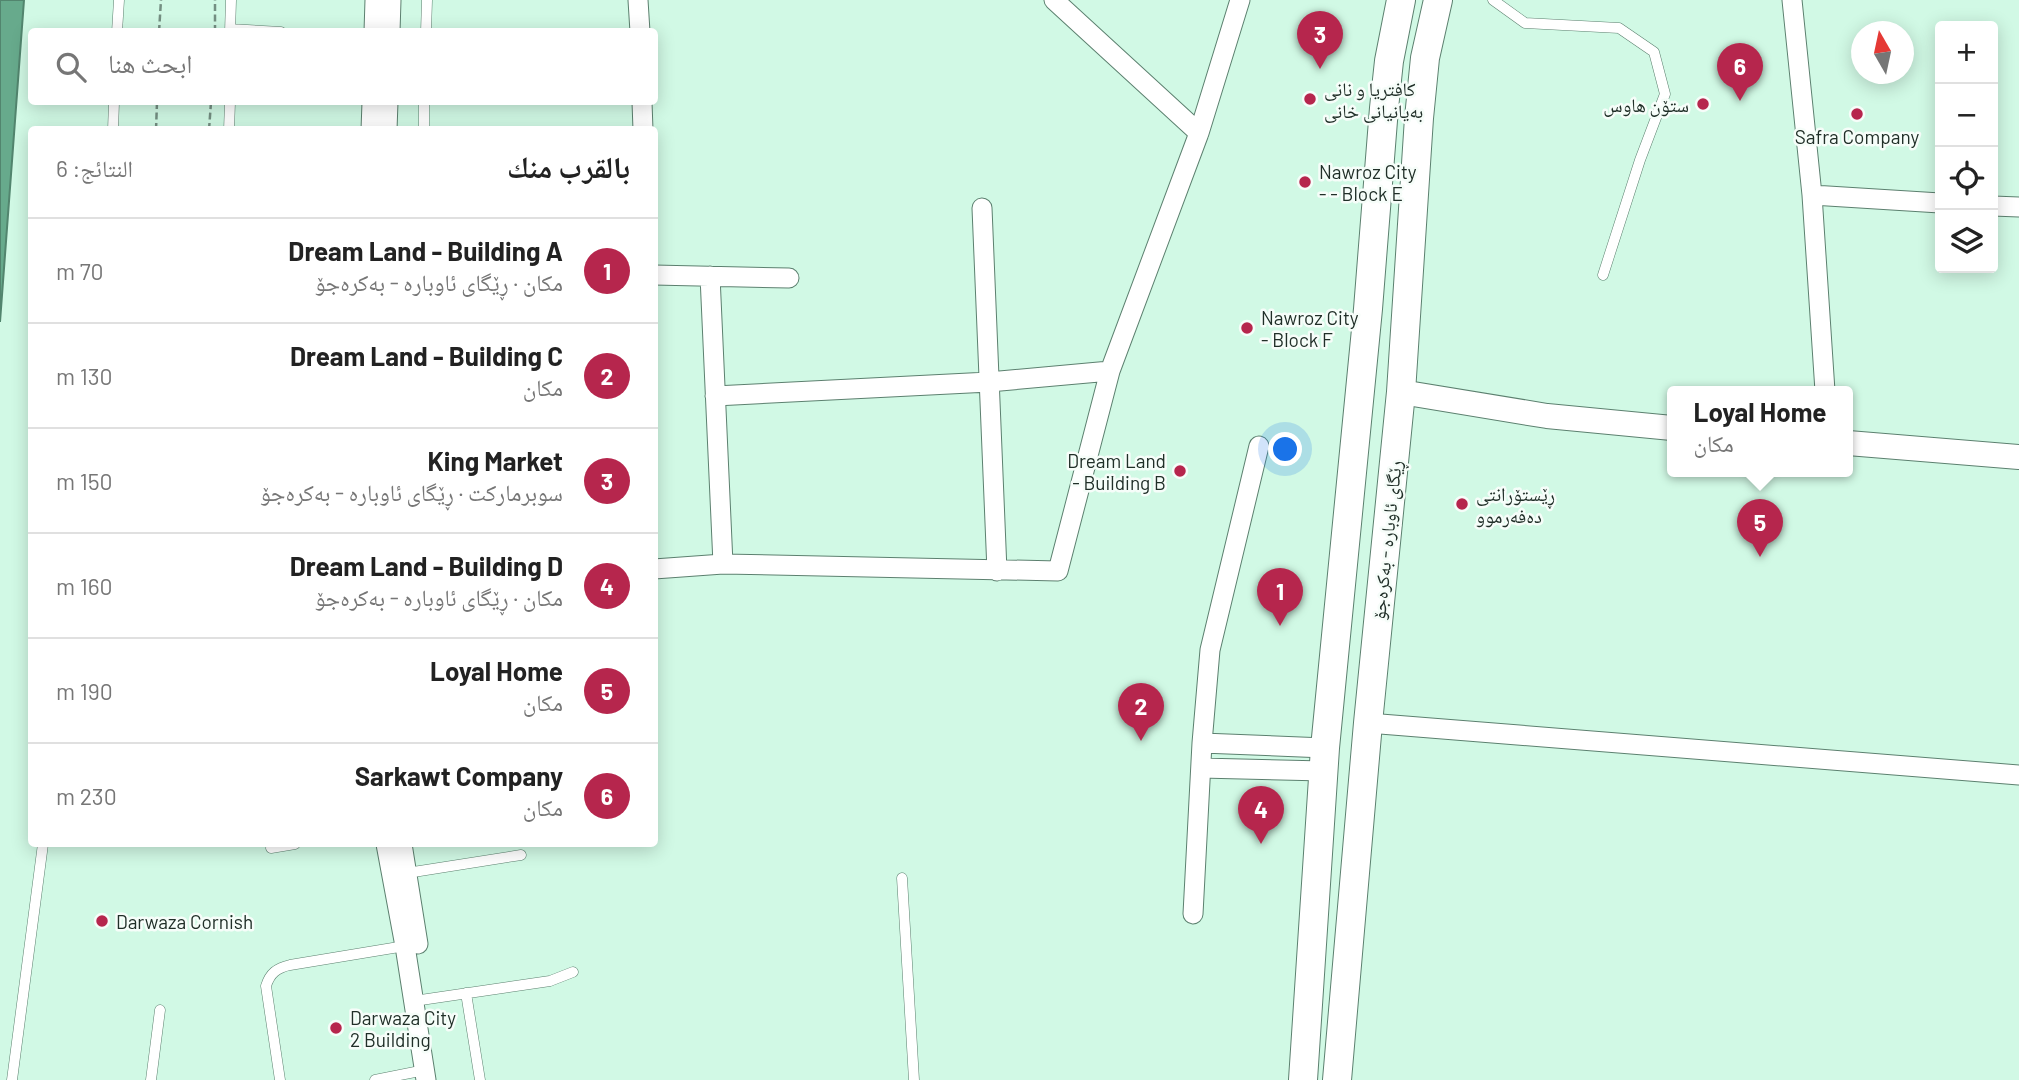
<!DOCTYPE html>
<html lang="ar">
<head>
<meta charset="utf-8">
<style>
	:root { --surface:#fff; --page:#f2f2f2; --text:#222; --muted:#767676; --line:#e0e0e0; --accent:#b6264d }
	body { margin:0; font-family:Barlow,"Noto Naskh Arabic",sans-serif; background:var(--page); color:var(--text); direction:rtl }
	.controls { position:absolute; right:21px; top:21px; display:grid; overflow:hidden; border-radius:7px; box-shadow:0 4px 18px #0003 }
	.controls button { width:63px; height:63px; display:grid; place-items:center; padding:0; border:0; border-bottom:2px solid var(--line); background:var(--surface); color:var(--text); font:35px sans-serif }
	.compass { position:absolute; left:1851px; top:21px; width:63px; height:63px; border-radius:50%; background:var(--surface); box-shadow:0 4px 18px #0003; rotate:351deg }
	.you { position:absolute; left:1286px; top:450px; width:24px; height:24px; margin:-18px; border:5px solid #fff; border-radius:50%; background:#1a73e8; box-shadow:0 0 0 10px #1a73e833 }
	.badge { display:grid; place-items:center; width:46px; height:46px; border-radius:50%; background:var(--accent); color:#fff; font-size:23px; font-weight:700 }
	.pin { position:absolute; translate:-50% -58px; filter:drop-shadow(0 2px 4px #0008) }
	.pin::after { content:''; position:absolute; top:37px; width:24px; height:21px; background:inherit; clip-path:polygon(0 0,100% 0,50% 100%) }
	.popup { position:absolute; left:1667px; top:386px; width:186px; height:91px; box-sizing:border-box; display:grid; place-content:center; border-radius:7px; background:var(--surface); filter:drop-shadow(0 2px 5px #0005); font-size:23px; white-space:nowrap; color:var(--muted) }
	.popup b { font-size:26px; color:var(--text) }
	.popup::after { content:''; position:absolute; left:50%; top:100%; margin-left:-14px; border:14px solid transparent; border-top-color:var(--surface) }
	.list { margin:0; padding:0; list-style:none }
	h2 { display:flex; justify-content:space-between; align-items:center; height:91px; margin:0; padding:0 28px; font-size:30px }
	h2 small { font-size:23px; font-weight:400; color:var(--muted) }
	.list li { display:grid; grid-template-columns:46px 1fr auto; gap:21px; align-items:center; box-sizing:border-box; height:105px; padding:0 28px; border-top:2px solid var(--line) }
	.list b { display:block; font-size:26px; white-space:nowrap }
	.list p { margin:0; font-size:23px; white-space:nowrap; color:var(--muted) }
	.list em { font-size:23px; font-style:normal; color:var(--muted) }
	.icon { flex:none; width:38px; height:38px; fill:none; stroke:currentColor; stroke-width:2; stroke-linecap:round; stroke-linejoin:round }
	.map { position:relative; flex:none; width:2019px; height:1080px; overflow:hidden; direction:ltr }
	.search { position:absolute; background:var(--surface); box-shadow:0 4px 18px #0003; left:28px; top:28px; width:630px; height:77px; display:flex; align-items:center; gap:18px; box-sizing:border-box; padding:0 24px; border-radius:7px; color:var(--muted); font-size:26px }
	.panel { position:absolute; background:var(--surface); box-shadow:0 4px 18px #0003; left:28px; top:126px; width:630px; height:721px; border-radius:7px; direction:rtl }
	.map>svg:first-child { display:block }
</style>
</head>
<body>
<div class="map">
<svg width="2019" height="1080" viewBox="0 0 2019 1080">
	<rect width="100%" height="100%" fill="#d1f9e5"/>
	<!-- water -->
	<path fill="#67aa8c" stroke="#52856e" stroke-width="2" d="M0 0H24L0 322Z"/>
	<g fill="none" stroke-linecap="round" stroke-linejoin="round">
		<defs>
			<path id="service" d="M1493 0 1525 23 1619 28 1654 52 1665 94 1640 160 1603 275
				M230 29 281 32
				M117 32 119 0
				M230 32 231 0
				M426 32 427 0
				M113 130 114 102
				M229 130 230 102
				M424 130V102
				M271 848 295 844
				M407 873 521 855
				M902 878 914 1080
				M466 993 480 1080
				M414 1001 550 981 573 972
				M12 1080 43 844
				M151 1080 160 1010
				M280 1080 266 986C270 973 277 968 290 965L405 946
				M375 1080 425 1070"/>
			<path id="minor" d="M638 0 640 32
				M1054 0 1199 133
				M1792 0 1812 195 1825 391
				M374 32 375 0
				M390 32 391 0
				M642 102 643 130
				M371 130 372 102
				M387 130 388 102
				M1812 195 1940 203
				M1993 206 2019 207
				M982 208 997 571
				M654 275 789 278
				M710 276 723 564
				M715 396 989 382 1110 371
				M654 569 723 564 1058 571 1110 371 1199 133 1240 0
				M1368 723 2019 775
				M1202 743 1325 748
				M1201 768 1324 771
				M386 844 405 946 426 1080
				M402 844 418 944
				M1193 914 1202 743 1210 650 1259 446"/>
			<path id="tertiary" d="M1401 392 1547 416 1672 428
				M1848 443 2019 457"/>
			<path id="secondary" d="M1303 1080 1325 748 1368 309 1384 108 1389 61 1401 0
				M1337 1080 1368 723 1401 392 1419 118 1425 58 1438 0"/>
		</defs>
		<!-- service casing -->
		<use href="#service" stroke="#5c806f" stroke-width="11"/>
		<!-- minor casing -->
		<use href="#minor" stroke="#5c806f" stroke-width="21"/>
		<!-- tertiary casing -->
		<use href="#tertiary" stroke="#5c806f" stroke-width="26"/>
		<!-- secondary casing -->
		<use href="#secondary" stroke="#5c806f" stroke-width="30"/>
		<!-- path -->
		<path stroke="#748f82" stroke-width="2.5" stroke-dasharray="7 3.5" stroke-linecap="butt" d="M159 32 161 0
			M215 32V0
			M156 130 157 102
			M209 130 211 102"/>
		<!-- service -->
		<use href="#service" stroke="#fff" stroke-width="10"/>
		<!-- minor -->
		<use href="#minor" stroke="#fff" stroke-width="19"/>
		<!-- tertiary -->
		<use href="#tertiary" stroke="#fff" stroke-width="24"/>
		<!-- secondary -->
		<use href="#secondary" stroke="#fff" stroke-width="28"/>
	</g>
	<!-- markers -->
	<g fill="#b6264d" stroke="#f6fdf9" stroke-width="2.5">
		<circle cx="1310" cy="99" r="7"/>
		<circle cx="1703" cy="104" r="7"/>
		<circle cx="1857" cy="114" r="7"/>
		<circle cx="1305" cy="182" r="7"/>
		<circle cx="1247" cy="328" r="7"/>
		<circle cx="1180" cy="471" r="7"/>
		<circle cx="1462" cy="504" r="7"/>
		<circle cx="102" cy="921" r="7"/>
		<circle cx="336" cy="1028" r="7"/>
	</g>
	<g text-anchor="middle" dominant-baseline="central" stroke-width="5" stroke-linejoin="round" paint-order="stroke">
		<!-- poi labels -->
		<g font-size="19" fill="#202f28" stroke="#f6fdf9" text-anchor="start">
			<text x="1324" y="88">کافتریا و نانی<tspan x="1324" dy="22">بەیانیانی خانی</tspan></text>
			<text x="1689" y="104" text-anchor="end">ستۆن هاوس</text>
			<text x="1857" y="136" text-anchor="middle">Safra Company</text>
			<text x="1319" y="171">Nawroz City<tspan x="1319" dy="22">- - Block E</tspan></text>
			<text x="1261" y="317">Nawroz City<tspan x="1261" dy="22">- Block F</tspan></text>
			<text x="1166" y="460" text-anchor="end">Dream Land<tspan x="1166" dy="22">- Building B</tspan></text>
			<text x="1476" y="493">ڕێستۆرانتی<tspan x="1476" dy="22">دەفەرموو</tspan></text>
			<text x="116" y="921">Darwaza Cornish</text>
			<text x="350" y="1017">Darwaza City<tspan x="350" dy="22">2 Building</tspan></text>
		</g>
		<!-- street labels -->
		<g font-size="19" fill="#202f28" stroke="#f6fdf9">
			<text transform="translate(1386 540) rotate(-84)">ڕێگای ئاوبارە - بەکرەجۆ</text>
		</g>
	</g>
</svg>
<div class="controls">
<button>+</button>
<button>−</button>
<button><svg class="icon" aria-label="locate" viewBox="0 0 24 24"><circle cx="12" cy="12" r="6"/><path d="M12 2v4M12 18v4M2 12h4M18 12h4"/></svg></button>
<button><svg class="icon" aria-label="layers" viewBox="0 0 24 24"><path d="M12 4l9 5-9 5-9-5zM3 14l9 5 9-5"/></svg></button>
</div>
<svg class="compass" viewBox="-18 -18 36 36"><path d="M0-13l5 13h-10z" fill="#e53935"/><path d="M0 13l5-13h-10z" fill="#767676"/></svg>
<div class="you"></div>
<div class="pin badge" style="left:1280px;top:626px">1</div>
<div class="pin badge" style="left:1141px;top:741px">2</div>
<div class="pin badge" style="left:1320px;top:69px">3</div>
<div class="pin badge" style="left:1261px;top:844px">4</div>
<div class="pin badge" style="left:1760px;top:557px">5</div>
<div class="popup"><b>Loyal Home</b>مكان</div>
<div class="pin badge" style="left:1740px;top:101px">6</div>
<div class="search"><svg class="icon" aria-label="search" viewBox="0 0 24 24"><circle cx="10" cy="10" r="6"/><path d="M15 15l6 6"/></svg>ابحث هنا</div>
<section class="panel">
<h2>بالقرب منك<small>النتائج: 6</small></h2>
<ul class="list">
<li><span class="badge">1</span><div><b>Dream Land - Building A</b><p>مكان · ڕێگای ئاوبارە - بەکرەجۆ</p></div><em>70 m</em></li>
<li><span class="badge">2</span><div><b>Dream Land - Building C</b><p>مكان</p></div><em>130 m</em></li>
<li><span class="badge">3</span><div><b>King Market</b><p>سوبرماركت · ڕێگای ئاوبارە - بەکرەجۆ</p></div><em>150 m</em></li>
<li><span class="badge">4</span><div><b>Dream Land - Building D</b><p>مكان · ڕێگای ئاوبارە - بەکرەجۆ</p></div><em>160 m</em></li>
<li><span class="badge">5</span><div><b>Loyal Home</b><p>مكان</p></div><em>190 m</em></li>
<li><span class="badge">6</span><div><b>Sarkawt Company</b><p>مكان</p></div><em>230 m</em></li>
</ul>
</section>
</div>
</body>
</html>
